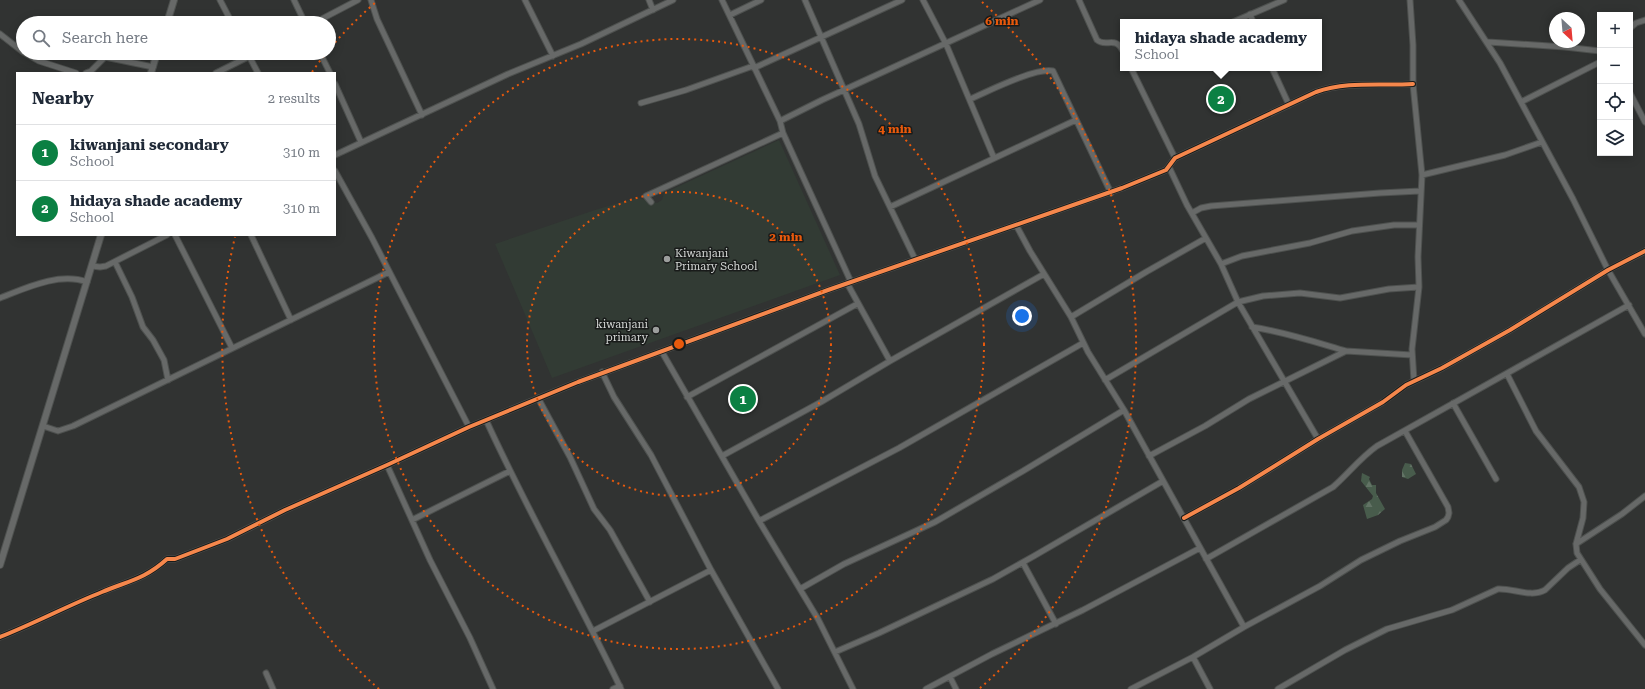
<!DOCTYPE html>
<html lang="en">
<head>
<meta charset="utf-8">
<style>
	:root { --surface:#fff; --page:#f2f2f3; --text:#1f2937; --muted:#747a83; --line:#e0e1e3; --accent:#0b8043 }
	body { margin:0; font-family:"Roboto Serif",serif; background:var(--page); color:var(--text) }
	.controls { position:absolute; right:12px; top:12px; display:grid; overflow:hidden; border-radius:0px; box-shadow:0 2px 10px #0003 }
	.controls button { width:36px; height:36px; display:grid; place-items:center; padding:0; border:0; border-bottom:1px solid var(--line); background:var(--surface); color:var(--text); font:20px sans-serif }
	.compass { position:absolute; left:1549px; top:12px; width:36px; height:36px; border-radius:50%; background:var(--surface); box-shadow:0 2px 10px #0003; rotate:154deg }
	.you { position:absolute; left:1022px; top:316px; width:14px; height:14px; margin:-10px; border:3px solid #fff; border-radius:50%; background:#1a73e8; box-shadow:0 0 0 6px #1a73e833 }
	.badge { display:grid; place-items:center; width:26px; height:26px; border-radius:50%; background:var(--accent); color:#fff; font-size:13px; font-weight:700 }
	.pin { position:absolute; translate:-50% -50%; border:2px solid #fff; box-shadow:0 1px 4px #0006 }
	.popup { position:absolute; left:1120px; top:19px; width:202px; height:52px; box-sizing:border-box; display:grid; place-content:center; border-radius:0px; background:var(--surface); filter:drop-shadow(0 1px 3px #0005); font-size:13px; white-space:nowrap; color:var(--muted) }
	.popup b { font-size:15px; color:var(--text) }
	.popup::after { content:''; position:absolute; left:50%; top:100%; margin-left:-8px; border:8px solid transparent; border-top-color:var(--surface) }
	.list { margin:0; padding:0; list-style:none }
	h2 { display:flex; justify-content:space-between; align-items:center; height:52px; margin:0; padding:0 16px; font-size:17px }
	h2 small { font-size:13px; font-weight:400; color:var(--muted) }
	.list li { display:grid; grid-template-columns:26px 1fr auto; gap:12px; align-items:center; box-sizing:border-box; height:56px; padding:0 16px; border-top:1px solid var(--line) }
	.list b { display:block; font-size:15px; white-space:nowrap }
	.list p { margin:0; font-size:13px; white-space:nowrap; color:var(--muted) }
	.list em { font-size:13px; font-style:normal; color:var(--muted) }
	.icon { flex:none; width:22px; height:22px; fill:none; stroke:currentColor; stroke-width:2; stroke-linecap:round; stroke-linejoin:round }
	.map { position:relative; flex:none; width:1645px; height:689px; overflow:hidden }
	.search { position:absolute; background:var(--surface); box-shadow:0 2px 10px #0003; left:16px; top:16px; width:320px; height:44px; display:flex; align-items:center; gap:10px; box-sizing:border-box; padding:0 14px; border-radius:22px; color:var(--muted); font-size:15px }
	.panel { position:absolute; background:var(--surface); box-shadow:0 2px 10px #0003; left:16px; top:72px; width:320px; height:164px; border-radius:0px }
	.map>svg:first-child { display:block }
</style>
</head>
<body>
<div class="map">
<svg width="1645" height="689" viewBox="0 0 1645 689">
	<defs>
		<pattern id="forest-firs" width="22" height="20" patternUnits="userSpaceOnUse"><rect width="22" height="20" fill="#485c4c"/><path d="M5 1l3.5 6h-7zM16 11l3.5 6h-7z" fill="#627365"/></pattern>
	</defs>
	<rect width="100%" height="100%" fill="#313332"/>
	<!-- built -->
	<path fill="#323b34" d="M779 140 840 275 552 378 495 244 595 210 625 201 638 198 657 203 662 200 664 193Z"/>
	<!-- forest -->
	<path fill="url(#forest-firs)" d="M1405 463 1411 464 1416 474 1408 479 1402 477V470Z
		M1362 473 1370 477 1369 479 1372 485H1376V493L1385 509 1378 515 1367 519 1363 505 1372 499 1373 496 1361 481Z"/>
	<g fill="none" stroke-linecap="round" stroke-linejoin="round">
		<defs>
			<path id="minor" d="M220 0 232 23
				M294 0 305 23
				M371 0 377 19 422 115
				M525 0 553 56
				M649 0 653 10
				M722 0 780 121 783 133 851 282
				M805 0 859 124 875 176 915 259
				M923 0 946 44 994 158
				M1079 0 1097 40C1106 48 1115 35 1123 51
				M1410 0 1413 45V84L1422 175 1418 257 1419 287 1412 349 1414 381
				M1459 0 1500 63 1573 199 1608 270 1645 334
				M1250 14 1253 22
				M730 15 761 0
				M1233 22 1284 0
				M314 23 358 0
				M1630 28 1636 23 1645 20
				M0 34 23 52
				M1488 42 1565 47 1600 51
				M25 53 39 61 76 73
				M320 53 330 73
				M248 54 258 73
				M754 68 902 0
				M1131 68 1175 158
				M1272 68 1289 105
				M86 73 91 71 105 57 153 67
				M216 73 256 53
				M335 84 361 142
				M1630 93 1645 122
				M970 99C987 92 1036 67 1053 71L1111 193
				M1521 102 1600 62
				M641 103 686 90 753 66
				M780 121 822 100 1040 0
				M335 155 508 74 581 44 673 0
				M1169 167 1187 205 1221 264 1238 302 1318 439
				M335 171 372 238 469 427
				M1422 175 1505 155 1542 142
				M651 202 646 196 783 133
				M890 207 1076 120
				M1192 213 1201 208 1211 206 1380 193 1420 191
				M1016 225 1030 251 1071 317 1088 352 1124 410 1244 627
				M175 235 232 348
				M251 235 291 320
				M115 262 132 297 143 327 153 340 164 360 168 380
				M1221 264 1242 256 1310 243 1352 231 1394 225H1419
				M92 266 100 267 106 266 167 235
				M847 283 890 361
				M0 298C26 288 59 272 87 282
				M1071 317 1146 272 1206 238
				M1252 327C1285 332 1315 342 1346 351
				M662 352 759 521 818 619 853 689
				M602 372 614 397 651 455 711 570 778 689
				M1507 374 1536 431 1579 487 1584 502 1583 518 1576 544 1577 553 1600 589 1645 645
				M1105 380 1238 302 1263 296 1300 293 1340 298 1389 289 1419 287
				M687 397 857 304
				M538 398 570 457 594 509 610 530 650 602
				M1453 403 1496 479
				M486 420C528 512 578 599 621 689
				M43 426 58 431 73 426 389 272
				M722 456 821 402 890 361 1044 274
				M1149 456 1205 426 1249 399 1346 351 1412 355
				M387 465 430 560 470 638 493 689
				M1184 518 1239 488 1318 439 1383 402 1406 385 1442 368 1510 330 1608 270 1645 251
				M412 520 510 471
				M759 521 899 448 1083 343
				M1576 544 1622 514 1645 496
				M1206 559 1333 487C1348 474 1360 458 1377 446L1629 305
				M1023 563 1056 624
				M800 589 844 564 935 522 1023 471 1124 410
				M593 631 711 570
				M0 637C35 623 67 606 102 592 128 581 145 579 167 559H175L227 539 285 510 387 465 469 427 578 382 828 290 1122 188 1166 170 1175 158 1316 92C1347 81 1380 86 1413 84
				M835 652 879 633 993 579 1034 556 1163 481
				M1193 657 1210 689
				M266 673 273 689
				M950 677 956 689
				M613 689 620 686
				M926 689 992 654 1083 610 1200 548
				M1131 689 1193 657 1244 627 1320 586 1361 560 1400 541 1435 527 1446 520 1448 517 1449 513 1448 507 1405 431
				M1278 689 1345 650 1387 629 1452 610 1498 589C1513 588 1531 598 1545 590L1568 568 1580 560"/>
			<path id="tertiary" d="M167 23 174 0
				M151 73 157 53
				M0 565 101 235"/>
		</defs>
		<!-- minor casing -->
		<use href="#minor" stroke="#4e514f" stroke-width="7"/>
		<!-- tertiary casing -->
		<use href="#tertiary" stroke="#4e514f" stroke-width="8"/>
		<!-- minor -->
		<use href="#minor" stroke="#676968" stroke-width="5"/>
		<!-- tertiary -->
		<use href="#tertiary" stroke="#676968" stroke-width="6"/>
		<defs>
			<path id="cycleway" d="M1184 518 1239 488 1318 439 1383 402 1406 385 1442 368 1510 330 1608 270 1645 251
				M0 637C35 623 67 606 102 592 128 581 145 579 167 559H175L227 539 285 510 387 465 469 427 578 382 828 290 1122 188 1166 170 1175 158 1316 92C1347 81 1380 86 1413 84"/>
		</defs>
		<!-- cycleway casing -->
		<use href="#cycleway" stroke="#191b1a" stroke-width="6"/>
		<!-- cycleway -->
		<use href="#cycleway" stroke="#f5874c" stroke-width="4"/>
	</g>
	<!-- distance rings -->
	<g fill="none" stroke="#e8590c" stroke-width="2" stroke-dasharray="2 4">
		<circle cx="679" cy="344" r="152"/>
		<circle cx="679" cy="344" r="305"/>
		<path d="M379 689A457 457 0 0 1 235 237M312 72A457 457 0 0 1 326 53M331 47A457 457 0 0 1 376 2M982 2A457 457 0 0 1 979 689"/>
	</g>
	<!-- markers -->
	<g fill="#9c9e9d" stroke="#191b1a" stroke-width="1.5">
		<circle cx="667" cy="259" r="4"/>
		<circle cx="656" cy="330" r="4"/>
	</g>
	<g text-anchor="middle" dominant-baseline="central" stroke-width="3" stroke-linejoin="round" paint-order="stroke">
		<!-- poi labels -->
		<g font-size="11" fill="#d5d8d6" stroke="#191b1a" text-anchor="start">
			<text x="675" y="253">Kiwanjani<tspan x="675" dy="13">Primary School</tspan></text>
			<text x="648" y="324" text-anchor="end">kiwanjani<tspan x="648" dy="13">primary</tspan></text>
		</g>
	</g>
	<circle cx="679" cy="344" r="6" fill="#e8590c" stroke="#191b1a" stroke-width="2"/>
	<g font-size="12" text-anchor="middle" font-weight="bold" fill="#e8590c" stroke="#191b1a" stroke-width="3" stroke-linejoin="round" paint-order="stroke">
		<text x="1002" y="25">6 min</text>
		<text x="895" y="133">4 min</text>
		<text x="786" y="241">2 min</text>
	</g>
</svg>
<div class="controls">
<button>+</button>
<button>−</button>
<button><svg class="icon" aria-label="locate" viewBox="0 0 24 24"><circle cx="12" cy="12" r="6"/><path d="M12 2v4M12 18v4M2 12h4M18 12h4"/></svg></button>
<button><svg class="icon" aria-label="layers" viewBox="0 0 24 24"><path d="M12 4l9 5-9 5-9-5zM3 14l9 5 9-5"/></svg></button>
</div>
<svg class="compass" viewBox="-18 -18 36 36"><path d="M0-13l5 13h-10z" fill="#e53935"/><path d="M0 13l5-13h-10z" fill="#747a83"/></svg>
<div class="you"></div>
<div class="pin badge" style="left:743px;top:399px">1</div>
<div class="pin badge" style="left:1221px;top:99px">2</div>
<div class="popup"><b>hidaya shade academy</b>School</div>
<div class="search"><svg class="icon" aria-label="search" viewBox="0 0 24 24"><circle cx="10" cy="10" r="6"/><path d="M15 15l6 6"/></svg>Search here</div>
<section class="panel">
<h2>Nearby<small>2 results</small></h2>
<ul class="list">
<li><span class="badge">1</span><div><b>kiwanjani secondary</b><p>School</p></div><em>310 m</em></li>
<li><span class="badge">2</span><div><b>hidaya shade academy</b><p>School</p></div><em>310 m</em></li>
</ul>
</section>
</div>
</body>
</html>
